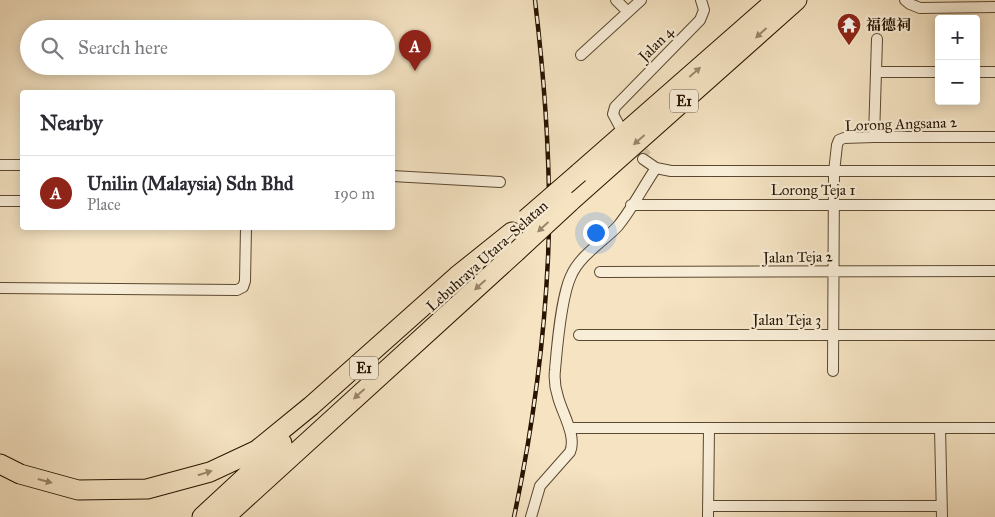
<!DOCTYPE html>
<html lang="en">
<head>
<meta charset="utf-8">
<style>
	:root { --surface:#fff; --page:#f7f7f7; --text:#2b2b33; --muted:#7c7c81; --line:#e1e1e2; --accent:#8f2418 }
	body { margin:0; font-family:"IM FELL Great Primer","Noto Serif SC",serif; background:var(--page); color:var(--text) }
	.controls { position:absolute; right:15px; top:15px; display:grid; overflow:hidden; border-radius:5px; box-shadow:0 2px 12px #0003 }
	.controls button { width:45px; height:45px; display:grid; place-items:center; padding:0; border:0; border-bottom:1px solid var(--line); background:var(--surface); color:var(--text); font:25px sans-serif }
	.you { position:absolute; left:595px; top:232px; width:18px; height:18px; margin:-12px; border:4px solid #fff; border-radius:50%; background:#1a73e8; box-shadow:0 0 0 8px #1a73e833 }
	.badge { display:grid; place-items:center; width:32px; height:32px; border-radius:50%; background:var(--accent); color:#fff; font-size:16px; font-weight:700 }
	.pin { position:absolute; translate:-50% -41px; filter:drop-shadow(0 1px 2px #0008) }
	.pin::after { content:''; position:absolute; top:26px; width:18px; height:15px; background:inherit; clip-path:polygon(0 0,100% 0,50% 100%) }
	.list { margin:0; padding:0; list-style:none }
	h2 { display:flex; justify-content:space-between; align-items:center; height:65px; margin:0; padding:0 20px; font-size:21px }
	h2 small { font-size:16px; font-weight:400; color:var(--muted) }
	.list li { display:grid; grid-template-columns:32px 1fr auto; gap:15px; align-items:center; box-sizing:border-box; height:75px; padding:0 20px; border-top:1px solid var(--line) }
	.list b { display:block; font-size:19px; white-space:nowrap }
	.list p { margin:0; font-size:16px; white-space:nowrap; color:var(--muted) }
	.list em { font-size:16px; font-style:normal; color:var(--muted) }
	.icon { flex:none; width:28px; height:28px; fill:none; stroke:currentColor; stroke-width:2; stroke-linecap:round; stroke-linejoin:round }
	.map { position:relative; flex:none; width:995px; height:517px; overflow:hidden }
	.search { position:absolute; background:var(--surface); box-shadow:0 2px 12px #0003; left:20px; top:20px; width:375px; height:55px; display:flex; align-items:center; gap:12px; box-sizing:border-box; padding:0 18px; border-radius:28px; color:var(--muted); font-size:19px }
	.panel { position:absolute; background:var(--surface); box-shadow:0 2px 12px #0003; left:20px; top:90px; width:375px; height:140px; border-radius:5px }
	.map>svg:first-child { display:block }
</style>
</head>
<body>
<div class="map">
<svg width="995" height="517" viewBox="0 0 995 517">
	<rect width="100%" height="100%" fill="#f5e3c2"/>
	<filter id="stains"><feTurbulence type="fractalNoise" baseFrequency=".004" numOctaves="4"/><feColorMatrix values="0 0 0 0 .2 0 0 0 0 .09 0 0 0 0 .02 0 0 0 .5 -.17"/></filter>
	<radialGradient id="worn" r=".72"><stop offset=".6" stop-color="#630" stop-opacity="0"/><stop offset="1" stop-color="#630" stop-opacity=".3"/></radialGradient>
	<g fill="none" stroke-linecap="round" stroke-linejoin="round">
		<!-- street-tunnel -->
		<path stroke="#d6c4a5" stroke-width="10" stroke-dasharray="10 5" stroke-linecap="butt" d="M634 139 647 156"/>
		<defs>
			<path id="street" d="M616 0 628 12
				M905 0 910 4 920 8 995 7
				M581 55 641 0
				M876 72H939
				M976 72H995
				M620 127 613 114 615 107 700 20 704 10 701 0
				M874 137 877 39
				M643 159 656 168 671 171H995
				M0 165H22
				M392 176 500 182
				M0 201H22
				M631 205H995
				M600 272 995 271
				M0 288 237 290 243 287 245 281 246 228
				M579 335H995
				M833 371 834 172 837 145 839 140 844 138 874 137H995
				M569 428H995
				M940 428 942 517
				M708 506H941
				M531 517 540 486 570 452C577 436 562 413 558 397 555 388 554 379 555 370 557 347 561 297 571 276 580 255 603 242 618 226 632 209 643 187 656 168
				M708 517 709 428"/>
			<path id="highway" d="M579 173 776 0
				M570 202 797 0
				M0 464 20 474 78 490 147 489 210 472 257 450 311 406 457 276 512 232
				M202 517 282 443
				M225 517 516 252"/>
		</defs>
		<!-- street casing -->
		<use href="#street" stroke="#5b4830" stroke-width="12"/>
		<!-- highway casing -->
		<use href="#highway" stroke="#281400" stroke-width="21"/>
		<!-- street -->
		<use href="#street" stroke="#f8edd7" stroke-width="10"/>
		<!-- highway -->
		<use href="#highway" stroke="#f5e3c2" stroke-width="19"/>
		<defs>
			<path id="rail" d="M514 517C532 432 544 344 548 258 552 172 545 85 535 0"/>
		</defs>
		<!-- rail casing -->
		<use href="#rail" stroke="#281400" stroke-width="4.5"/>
		<!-- rail -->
		<use href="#rail" stroke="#f8edd7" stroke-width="2.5" stroke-dasharray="8" stroke-linecap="butt"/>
		<defs>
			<path id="highway-bridge" d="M526 219 579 173
				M516 252 570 202"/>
		</defs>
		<!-- highway-bridge casing -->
		<use href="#highway-bridge" stroke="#281400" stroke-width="21" stroke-linecap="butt"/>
		<!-- highway-bridge -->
		<use href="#highway-bridge" stroke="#f5e3c2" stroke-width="19"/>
	</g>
	<!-- one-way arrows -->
	<defs><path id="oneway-solid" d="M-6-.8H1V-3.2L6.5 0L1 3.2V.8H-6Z" transform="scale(1.25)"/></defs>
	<g fill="#99866b">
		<use href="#oneway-solid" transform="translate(761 33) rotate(138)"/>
		<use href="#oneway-solid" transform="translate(695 72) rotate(-41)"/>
		<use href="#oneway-solid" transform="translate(639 140) rotate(139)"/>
		<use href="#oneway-solid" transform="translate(543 227) rotate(137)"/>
		<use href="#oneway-solid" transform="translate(480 285) rotate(138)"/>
		<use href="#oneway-solid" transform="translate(359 394) rotate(138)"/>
		<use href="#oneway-solid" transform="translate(205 473) rotate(-17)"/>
		<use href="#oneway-solid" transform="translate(45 481) rotate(15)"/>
	</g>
	<!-- icons -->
	<defs>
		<symbol id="temple-pin" viewBox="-11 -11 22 30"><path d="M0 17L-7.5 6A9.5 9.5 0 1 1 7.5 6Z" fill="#8f2418" stroke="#f8edd7"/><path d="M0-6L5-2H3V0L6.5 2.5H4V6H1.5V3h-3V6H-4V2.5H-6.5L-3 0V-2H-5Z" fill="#fff"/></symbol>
	</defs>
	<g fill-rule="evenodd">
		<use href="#temple-pin" x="835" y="11" width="28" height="38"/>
	</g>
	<g text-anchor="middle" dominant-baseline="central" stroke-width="4.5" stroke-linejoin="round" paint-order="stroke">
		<!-- shield labels -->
		<g fill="#f8edd7" stroke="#665540" stroke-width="1">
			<rect x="670" y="89.5" width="28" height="23" rx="4"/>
			<rect x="350" y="356.5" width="28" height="23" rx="4"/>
		</g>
		<g font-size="14" font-weight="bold" fill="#281400">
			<text x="684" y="101">E1</text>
			<text x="364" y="368">E1</text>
		</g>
		<!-- poi labels -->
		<g font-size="15" font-weight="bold" fill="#281400" stroke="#f8edd7" text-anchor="start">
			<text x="866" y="25">福德祠</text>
		</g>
		<!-- street labels -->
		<g font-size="15" fill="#281400" stroke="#f8edd7">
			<text transform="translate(656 44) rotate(-45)">Jalan 4</text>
			<text transform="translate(901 124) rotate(-2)">Lorong Angsana 2</text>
			<text x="813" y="190">Lorong Teja 1</text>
			<text transform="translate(487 256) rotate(-42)">Lebuhraya Utara–Selatan</text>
			<text transform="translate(798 257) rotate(-1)">Jalan Teja 2</text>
			<text x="787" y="320">Jalan Teja 3</text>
		</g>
	</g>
	<rect width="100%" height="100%" filter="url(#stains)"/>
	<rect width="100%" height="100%" fill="url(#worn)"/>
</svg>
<div class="controls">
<button>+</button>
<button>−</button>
</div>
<div class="you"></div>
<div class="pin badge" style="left:415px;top:71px">A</div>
<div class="search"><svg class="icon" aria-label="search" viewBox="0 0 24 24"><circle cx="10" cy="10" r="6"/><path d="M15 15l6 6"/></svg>Search here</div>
<section class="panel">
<h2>Nearby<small></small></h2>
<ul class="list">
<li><span class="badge">A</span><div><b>Unilin (Malaysia) Sdn Bhd</b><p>Place</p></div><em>190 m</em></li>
</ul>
</section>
</div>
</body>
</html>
